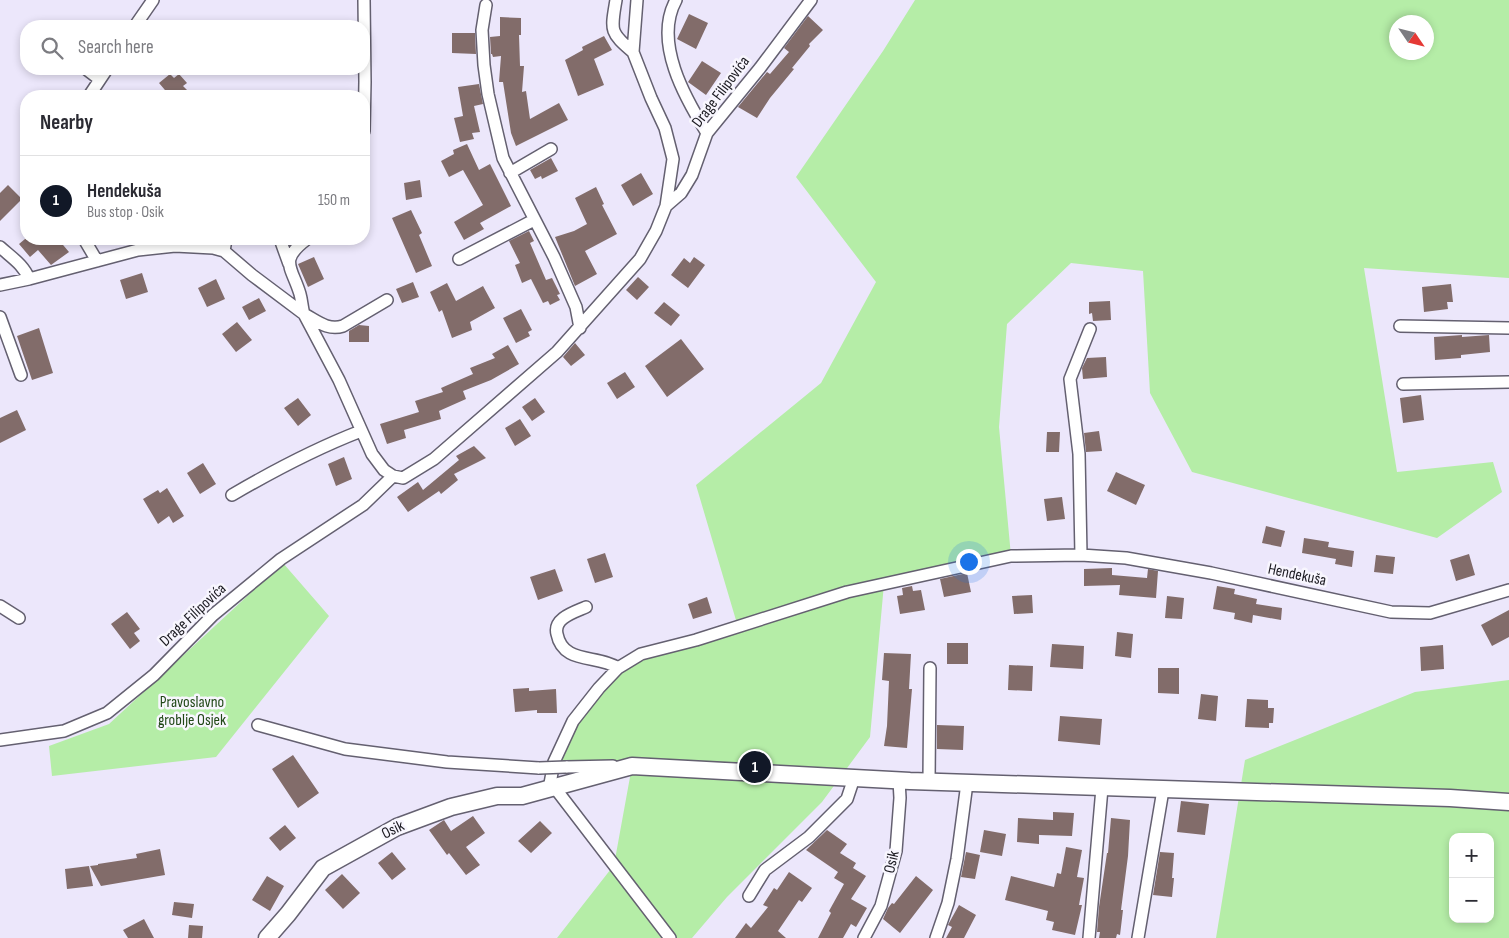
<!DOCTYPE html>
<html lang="en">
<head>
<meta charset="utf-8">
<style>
	:root { --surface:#fff; --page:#f2f2f3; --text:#2b2b33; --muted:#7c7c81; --line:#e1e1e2; --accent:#111827 }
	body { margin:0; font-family:"Sofia Sans Condensed",sans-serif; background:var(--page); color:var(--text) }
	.controls { position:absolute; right:15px; bottom:15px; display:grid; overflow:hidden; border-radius:10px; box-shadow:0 2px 8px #0003 }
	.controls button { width:45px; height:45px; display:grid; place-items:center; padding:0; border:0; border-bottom:1px solid var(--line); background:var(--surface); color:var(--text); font:25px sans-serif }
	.compass { position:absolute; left:1389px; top:15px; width:45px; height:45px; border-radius:50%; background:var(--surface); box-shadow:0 2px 8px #0003; rotate:125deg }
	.you { position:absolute; left:968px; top:561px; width:18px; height:18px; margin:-12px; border:4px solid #fff; border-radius:50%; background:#1a73e8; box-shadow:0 0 0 8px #1a73e833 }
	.badge { display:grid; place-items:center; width:32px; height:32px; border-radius:50%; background:var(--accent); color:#fff; font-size:16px; font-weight:700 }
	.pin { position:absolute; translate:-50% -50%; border:2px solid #fff; box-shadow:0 1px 5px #0006 }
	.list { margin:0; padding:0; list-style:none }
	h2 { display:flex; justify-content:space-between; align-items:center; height:65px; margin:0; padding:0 20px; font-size:21px }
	h2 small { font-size:16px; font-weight:400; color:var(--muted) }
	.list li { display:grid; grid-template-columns:32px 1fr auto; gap:15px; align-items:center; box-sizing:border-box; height:90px; padding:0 20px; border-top:1px solid var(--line) }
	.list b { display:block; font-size:19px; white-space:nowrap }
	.list p { margin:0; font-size:16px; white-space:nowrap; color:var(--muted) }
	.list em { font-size:16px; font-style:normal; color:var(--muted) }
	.icon { flex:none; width:28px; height:28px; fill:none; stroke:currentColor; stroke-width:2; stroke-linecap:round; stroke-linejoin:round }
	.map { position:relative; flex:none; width:1509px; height:938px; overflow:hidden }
	.search { position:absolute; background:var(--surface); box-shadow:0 2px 8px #0003; left:20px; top:20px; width:350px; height:55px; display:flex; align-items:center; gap:12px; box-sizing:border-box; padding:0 18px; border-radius:20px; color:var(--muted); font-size:19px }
	.panel { position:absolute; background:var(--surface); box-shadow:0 2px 8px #0003; left:20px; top:90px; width:350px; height:155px; border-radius:20px }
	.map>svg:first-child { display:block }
</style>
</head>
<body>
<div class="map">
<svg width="1509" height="938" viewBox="0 0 1509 938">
	<rect width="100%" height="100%" fill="#ece7fb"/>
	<!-- green -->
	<path fill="#b5eda7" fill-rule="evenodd" d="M915 0H1509V278L1364 268 1397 472 1493 462 1502 492 1437 538 1192 472 1150 393 1143 271 1071 263 1007 324 999 427 1011 556 884 584 870 737 822 802 727 897 692 938H557L614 865 632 766 554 762 598 688 641 654 738 627 696 485 821 383 876 282 796 177 883 51ZM1396 22H1426V52H1396Z
		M283 563 329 616 216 757 52 776 49 746 109 724Z
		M1509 680V938H1216L1245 760 1415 692ZM1453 837H1490V919H1453Z"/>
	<!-- building -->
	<path fill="#826c6a" d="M689 14 708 23 696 49 677 39Z
		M808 16 823 30 809 44 810 46 792 68 794 69 770 98 757 118 738 107 767 72 770 74 789 52 784 48Z
		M500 17 521 18V35H519L520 66H524L522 92 526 91 530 119 559 103 568 120 516 146 511 133 503 82H499L501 56 493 57 492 54H491L490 37 500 36Z
		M452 33H475L476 54 452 53Z
		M604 36 612 50 594 59 604 85 578 96 565 60 583 50 582 47Z
		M702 61 721 73 706 95 688 82Z
		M170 74 174 78 179 74 187 83 183 86 187 90 180 96H170L159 83Z
		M479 84 483 104 474 106 480 132 472 133 474 139 460 142 454 118 463 116 458 87Z
		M467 144 479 170 490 164 511 206 480 223 484 229 464 240 454 222 483 205 463 170 449 177 441 161 454 154 453 150Z
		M551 158 558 171 542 179 541 176 535 179 530 170Z
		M641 173 653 194 633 206 621 185Z
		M420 180 422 197 406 200 404 183Z
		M8 185 22 199 0 221V193Z
		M596 187 604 204 602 205 617 234 585 251 597 274 575 286 555 237 574 231 587 224 575 198Z
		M411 210 422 233 419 235 432 266 416 273 392 218Z
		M529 231 534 241 530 243 546 280 552 278 560 294 557 295 560 300 550 305 548 301 543 303 531 279 522 283 515 265 520 263 509 241Z
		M25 239H58L69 252 51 265 38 250 30 257 19 244Z
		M314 257 324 279 308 287 298 264Z
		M694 257 705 265 688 288 671 275 684 258 690 263Z
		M142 273 148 292 126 299 120 280Z
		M638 277 649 287 637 300 626 290Z
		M216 279 225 299 207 307 198 288Z
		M413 282 419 297 402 303 396 289Z
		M447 283 456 301 483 286 495 308 470 322 472 330 452 338 442 310 439 312 430 292Z
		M1451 284 1453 302H1447L1448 309 1424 312 1422 287Z
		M259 298 266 311 249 320 242 307Z
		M1110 301 1111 320 1093 321 1092 313 1089 314V302Z
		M664 302 680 315 671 326 654 313Z
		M521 309 532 330 528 332 530 336 516 343 503 318Z
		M237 322 252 340 236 352 222 334Z
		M359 325 369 326V342H349V331Z
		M39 328 53 373 32 380 17 336Z
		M1462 335V337L1489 335 1490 352 1461 355V358L1435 360 1434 337Z
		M681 339 704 369 667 397 645 366Z
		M575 343 585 355 571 366 563 357Z
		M508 345 519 364 491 380 463 391 466 399 439 411 441 419 404 430 406 438 387 444 380 424 419 412 415 401 443 392 441 388 473 374 470 368 495 358 492 354Z
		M1106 357 1107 377 1083 379 1082 368 1087 358Z
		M625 372 635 387 617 399 607 383Z
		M1421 395 1424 420 1403 423 1400 398Z
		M298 398 311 415 298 426 284 408Z
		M535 398 545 412 532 421 522 407Z
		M17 410 26 430 0 443V418Z
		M520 419 531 436 515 446 505 428Z
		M1099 431 1102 451 1086 452 1084 433Z
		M1047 432H1060L1059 452H1046Z
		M474 446 486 458 454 474 458 480 441 494 439 491 408 512 397 497 418 482 423 490 459 460 456 456Z
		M344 457 352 479 336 486 328 464Z
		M203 463 216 484 200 494 187 473Z
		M1116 472 1145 485 1136 505 1107 491Z
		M167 488 184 516 173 523 169 516 158 524 143 499 158 490 160 493Z
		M1062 497 1065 519 1047 521 1044 499Z
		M1266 526 1285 531 1281 547 1262 543Z
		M1304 538 1329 542 1328 547 1354 551 1352 567 1335 564 1336 559 1302 553Z
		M605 553 613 577 595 583 587 559Z
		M1469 554 1475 575 1456 581 1450 560Z
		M1376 555 1395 557 1393 574 1374 572Z
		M1112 568V575L1147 578 1148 569 1158 571 1156 598 1119 595 1120 585 1084 586V569Z
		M555 569 563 591 538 600 530 577Z
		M967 573 971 592 944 597 940 579Z
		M912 586 913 591 921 590 925 610 900 614 897 596 903 595 902 588Z
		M1217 586 1235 589 1234 594 1257 599 1256 604 1282 608 1281 620 1253 615 1252 623 1234 619 1235 613 1213 609Z
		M1032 595 1033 613 1014 614 1012 596Z
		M1167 596 1184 598 1182 619 1165 618Z
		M707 597 712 613 693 619 688 604Z
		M1509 610V637L1492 646 1481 625Z
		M127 612 140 629 134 633 140 641 130 649 111 624Z
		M1117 632 1133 634 1131 658 1115 656Z
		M947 643H968V664H947Z
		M1052 644 1084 646 1083 669 1050 667Z
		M1443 645 1444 669 1421 671 1420 647Z
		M884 653 911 654 909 689H912L907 748 884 746 887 726 889 681 882 680Z
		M1009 665 1033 666 1032 691 1008 690Z
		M1158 668H1179V694L1158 693Z
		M529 688V691L556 689 557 713H537V710L515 712 513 689Z
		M1201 694 1218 696 1216 721 1198 719Z
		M1247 699 1268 700V708H1274L1273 723H1269V728L1245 727Z
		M1060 716 1102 719 1100 745 1058 741Z
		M937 725 964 726 963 750 937 749Z
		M293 755 319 793 298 808 272 769Z
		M1181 801 1209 804 1205 835 1177 832Z
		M1053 812 1074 813 1072 836 1039 835V844L1017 842 1018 818 1053 820Z
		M473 816 485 833 466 847 480 865 466 875 449 853 447 855 429 830 444 820 451 831Z
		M1111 818 1130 820 1128 856 1121 910H1123L1120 935 1117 934 1116 938H1099L1100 932H1097L1099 907 1107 853H1108Z
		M540 821 552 833 531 853 518 841Z
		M285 825 296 838 280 851 269 838Z
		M827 830 847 844 840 853 856 863 853 868 866 876 851 899 867 908 856 927 851 924 843 938H818L831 913 829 911 844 884 834 878 838 872 806 850Z
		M984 830 1006 834 1002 856 980 852Z
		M1066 847 1082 850 1077 877 1084 878 1079 905H1082L1075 935 1052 930 1054 922 1046 920 1048 911 1005 900 1011 876 1054 887 1057 873 1061 874Z
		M160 849 165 875 101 886 90 866 98 865V864L137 858 136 854Z
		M392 852 406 869 392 880 378 863Z
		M966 852 980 855 975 879 961 877Z
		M1160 852 1174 853 1172 878H1174L1172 897 1153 895Z
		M89 866 93 886 67 889 65 869Z
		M789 872 812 888 802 902 799 900 778 931 786 938H735L746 923 751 928 768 907 763 905 774 888 777 890Z
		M342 874 360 893 343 909 325 890Z
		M267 876 284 886 270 911 252 900Z
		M916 876 933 890 900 933 883 919 888 908 892 903 894 904Z
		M174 902 194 904 192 918 172 915Z
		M959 905 976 915 964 938H946L952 927 948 925 949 923Z
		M144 919 154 938H128L123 930Z
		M189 925 203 926 202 938H188Z"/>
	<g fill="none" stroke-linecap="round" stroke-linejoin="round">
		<defs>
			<path id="street" d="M364 0 365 82 364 131
				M616 0C611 30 609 32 633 52
				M676 0C653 42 685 98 707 133
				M486 5 482 30 484 65 488 94 503 158 554 257 576 307 580 328
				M135 26 153 0
				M86 69 99 79
				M89 96 107 69
				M510 173 551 149
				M666 206 681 193 692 175 707 133 760 68 811 0
				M84 239 97 261
				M280 239 289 264
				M307 239C278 261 292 267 300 294 302 301 302 308 304 314 317 321 328 331 343 326L387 300
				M0 247C11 257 24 265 29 279
				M224 251 226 239
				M459 259 534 220
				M0 285 29 279 138 250 175 246 213 248 224 251 252 275 304 314 339 380 372 454 384 470 393 476 403 478 434 459 557 352 640 259 656 231 666 206 673 159 665 128 651 98 633 52 637 0
				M0 317 21 375
				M1400 326 1509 328
				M1403 384 1509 382
				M232 495C273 471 317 448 361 431
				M1081 555 1079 454 1070 379 1090 329
				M0 606 19 618
				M586 607C575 612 553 618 557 634 563 665 598 654 618 668
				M258 725 345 749 447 762 539 768
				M0 740 64 731 107 713 154 675 213 615 281 559 363 505 393 476
				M566 767 613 766
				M929 781 930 668
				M555 788 670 938
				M549 789 554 762 573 721 599 688 618 668 641 654 696 640 847 592 1011 556 1081 555 1126 558 1211 573 1391 612 1430 613 1509 590
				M749 896 765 870 809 837 847 799 854 778
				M864 938 881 906 896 851 900 798 899 780
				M936 938 948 903 957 859 967 783
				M1089 938 1102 788
				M1138 938 1163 790"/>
			<path id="secondary" d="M267 938 288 914 323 868 397 827 451 807 497 796H522L632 766 910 781 1450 798 1509 802"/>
		</defs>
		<!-- street casing -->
		<use href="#street" stroke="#646070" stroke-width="14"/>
		<!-- secondary casing -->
		<use href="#secondary" stroke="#646070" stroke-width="19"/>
		<!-- street -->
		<use href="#street" stroke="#fff" stroke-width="11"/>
		<!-- secondary -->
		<use href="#secondary" stroke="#fff" stroke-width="16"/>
		<defs>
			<path id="street-bridge" d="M539 768 566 767"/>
		</defs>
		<!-- street-bridge casing -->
		<use href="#street-bridge" stroke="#646070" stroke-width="14" stroke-linecap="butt"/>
		<!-- street-bridge -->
		<use href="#street-bridge" stroke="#fff" stroke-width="11"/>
	</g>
	<g text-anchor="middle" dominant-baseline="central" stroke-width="5" stroke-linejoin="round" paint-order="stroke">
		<!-- street labels -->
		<g font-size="16" fill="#1b1a21" stroke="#f8f6fe">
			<text transform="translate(721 92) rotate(-53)">Drage Filipovića</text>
			<text transform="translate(1297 575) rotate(12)">Hendekuša</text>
			<text transform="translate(193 615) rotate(-43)">Drage Filipovića</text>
			<text transform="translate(393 830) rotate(-26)">Osik</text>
			<text transform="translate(892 862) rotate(-77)">Osik</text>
		</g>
		<!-- park labels -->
		<g font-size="16" fill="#214817" stroke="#f8f6fe">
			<text x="192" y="702">Pravoslavno<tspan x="192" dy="18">groblje Osjek</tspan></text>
		</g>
	</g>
</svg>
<div class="controls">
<button>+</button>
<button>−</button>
</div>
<svg class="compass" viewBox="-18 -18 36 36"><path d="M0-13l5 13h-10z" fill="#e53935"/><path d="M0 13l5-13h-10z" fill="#7c7c81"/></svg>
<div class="you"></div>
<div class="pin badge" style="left:755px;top:767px">1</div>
<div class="search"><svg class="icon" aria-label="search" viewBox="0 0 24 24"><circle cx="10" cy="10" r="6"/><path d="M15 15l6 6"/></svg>Search here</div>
<section class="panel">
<h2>Nearby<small></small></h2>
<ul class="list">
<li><span class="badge">1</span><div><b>Hendekuša</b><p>Bus stop · Osik</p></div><em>150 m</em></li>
</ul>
</section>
</div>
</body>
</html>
